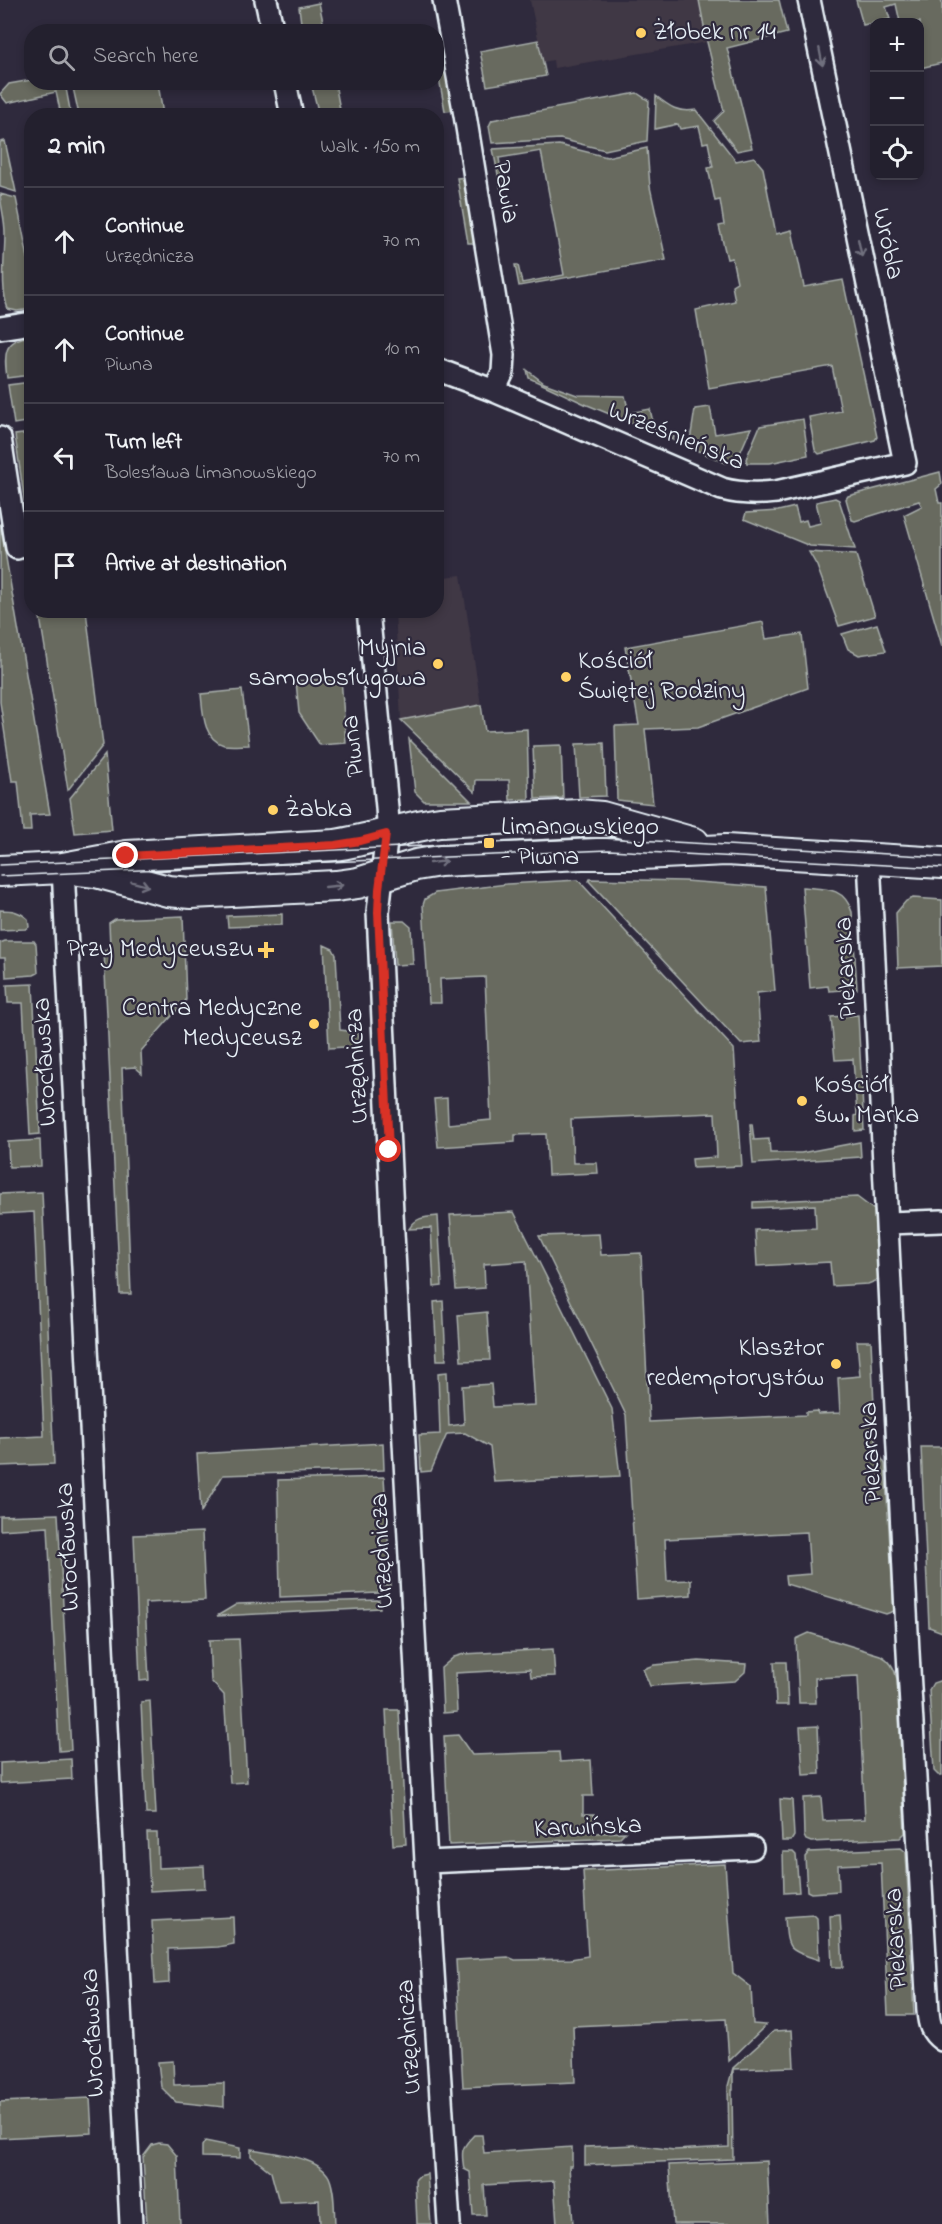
<!DOCTYPE html>
<html lang="en">
<head>
<meta charset="utf-8">
<style>
	:root { --surface:#23202e; --page:#2f2d3a; --text:#f1f3f6; --muted:#a3a3aa; --line:#403e4a }
	body { margin:0; font-family:"Indie Flower",sans-serif; background:var(--page); color:var(--text) }
	.controls { position:absolute; right:18px; top:18px; display:grid; overflow:hidden; border-radius:12px; box-shadow:0 3px 9px #0003 }
	.controls button { width:54px; height:54px; display:grid; place-items:center; padding:0; border:0; border-bottom:2px solid var(--line); background:var(--surface); color:var(--text); font:30px sans-serif }
	.stop { position:absolute; width:18px; height:18px; margin:-14px; border:4px solid #d93025; border-radius:50%; background:#fff }
	.stop.end { background:#d93025; border-color:#fff; box-shadow:0 2px 6px #0008 }
	.list { margin:0; padding:0; list-style:none }
	h2 { display:flex; justify-content:space-between; align-items:center; height:78px; margin:0; padding:0 24px; font-size:26px }
	h2 small { font-size:20px; font-weight:400; color:var(--muted) }
	.list li { display:grid; grid-template-columns:39px 1fr auto; gap:18px; align-items:center; box-sizing:border-box; height:108px; padding:0 24px; border-top:2px solid var(--line) }
	.list b { display:block; font-size:22px; white-space:nowrap }
	.list p { margin:0; font-size:20px; white-space:nowrap; color:var(--muted) }
	.list em { font-size:20px; font-style:normal; color:var(--muted) }
	.icon { flex:none; width:33px; height:33px; fill:none; stroke:currentColor; stroke-width:2; stroke-linecap:round; stroke-linejoin:round }
	.map { position:relative; flex:none; width:942px; height:2224px; overflow:hidden }
	.search { position:absolute; background:var(--surface); box-shadow:0 3px 9px #0003; left:24px; top:24px; width:420px; height:66px; display:flex; align-items:center; gap:15px; box-sizing:border-box; padding:0 21px; border-radius:24px; color:var(--muted); font-size:22px }
	.panel { position:absolute; background:var(--surface); box-shadow:0 3px 9px #0003; left:24px; top:108px; width:420px; height:510px; border-radius:24px }
	.map>svg:first-child { display:block }
</style>
</head>
<body>
<div class="map">
<svg width="942" height="2224" viewBox="0 0 942 2224">
	<rect width="100%" height="100%" fill="#2f2a3d"/>
	<filter id="ink" filterUnits="userSpaceOnUse"><feTurbulence type="fractalNoise" baseFrequency=".0167" numOctaves="2"/><feDisplacementMap in="SourceGraphic" scale="12" xChannelSelector="R" yChannelSelector="G"/><feConvolveMatrix kernelMatrix="1 2 1 2 8 2 1 2 1" color-interpolation-filters="sRGB"/></filter>
	<g filter="url(#ink)">
		<!-- built -->
		<path fill="#413845" d="M530 0H779L784 24 707 42 554 68 553 60 543 62Z
			M461 575 481 705 401 720 395 611 436 610 437 578Z"/>
		<!-- green -->
		<path fill="#676b5e" stroke="#a8aeab" stroke-width="1.5" d="M699 0H779L787 33 727 48 752 148 737 151 714 121 724 111 707 42Z
			M856 0H942V63L920 68V22H900L896 4 886 7 890 19 863 25Z
			M319 3 325 31H302L299 7Z
			M444 37 456 110 445 111 437 67 436 38Z
			M538 40 546 76 487 86 480 51Z
			M31 80 32 82 65 83 71 115H61L56 92 7 103 0 94 9 84Z
			M72 83H158L163 115H79Z
			M311 83H335L341 115H319Z
			M637 93 649 101 647 141 605 150 560 139 492 143 489 126 492 120Z
			M656 96C670 107 678 113 696 110L736 161 754 157 763 168 776 234 792 230 804 287 843 280 877 437 875 440 819 454 815 450 809 417 841 411 832 366 709 388 696 310 735 301 732 285 737 282 732 258 727 259 719 226 724 225 720 200 715 201 708 168 713 167 708 142 703 143 699 126 680 129 678 124 655 129Z
			M5 141 16 192 0 187V142Z
			M559 145 607 157 647 148 650 187 666 260 519 286 515 265H518L522 283 564 275 541 151 499 158 504 189 501 190 493 149Z
			M468 177 475 217V243H468L457 178Z
			M0 194 16 198 31 273V309L17 311 8 309C0 288 5 257 5 233 5 220 1 207 0 194Z
			M31 336V375L7 378C4 354 3 340 31 336Z
			M527 370 544 383 577 395 625 396 629 413 650 409 655 431 674 437 673 440 585 404 529 378Z
			M31 382V421L14 424 8 385Z
			M710 407 715 434 751 428 736 462 726 463 689 447 695 409Z
			M803 419 808 455 770 463H747L746 459 760 426Z
			M31 433H32L31 517 25 504 15 435Z
			M940 472 942 484 936 489 939 503H942V646L904 515 922 506 919 501 855 521 852 520 846 499 848 496Z
			M835 498 839 500 855 549 810 546 744 519 746 513 778 511 795 507 799 522 806 520 808 526 821 523 816 502Z
			M0 523 50 814 30 815 31 831H23L18 781H12L0 702Z
			M809 552 856 555 875 616 839 626 817 566Z
			M39 611H86L103 745 68 790Z
			M763 622 766 639 802 634 808 688 698 727 645 729 653 804 617 800 615 726 639 725 625 647Z
			M877 624 886 651 859 655 848 649 842 634Z
			M341 678 346 743 320 745 299 713 296 681Z
			M242 690 249 745C242 745 232 746 224 745 203 739 203 712 201 694Z
			M481 705 485 731 527 729 529 799 510 800 509 780H476L475 792 401 720Z
			M409 739 471 801H424L415 792Z
			M604 743 606 796 579 797 576 744Z
			M561 745 563 798 535 799 533 746Z
			M105 755 112 830 75 833 70 798Z
			M590 879 684 881 766 887 775 991 757 993 761 1042 741 1044 589 881Z
			M578 880 734 1049 742 1166 693 1168 692 1159 717 1157 715 1113 571 1119 573 1163H597L598 1173 548 1175 546 1134 515 1135V1142L438 1147 434 1099 447 1098 448 1124 491 1120 485 977 440 979 441 1003H429L423 905 425 899 435 893 507 884Z
			M802 887C824 889 844 886 852 912L857 989 829 991 828 986 810 988Z
			M913 898 942 900V966L898 968 896 913 906 901Z
			M0 910C12 910 19 911 28 919L29 927 26 929 0 930Z
			M282 914V925L228 927 227 916Z
			M183 916 186 1000 141 1051 142 1073 135 1067 122 1068 131 1294H120L104 951 110 946 109 923 115 919Z
			M392 921H404L411 927 413 964 395 965Z
			M5 941H34L36 944 38 973 34 975 6 977 5 958H0V943Z
			M324 945 333 949 336 955 340 1030 358 1032 361 1046 329 1048Z
			M33 984 40 1134 30 1135 23 1003H8L7 985Z
			M858 1015 864 1130 855 1131V1116L857 1115 853 1059 835 1060 831 1017Z
			M750 1124H752L754 1140 769 1139 770 1153H801L860 1142 861 1157 753 1164Z
			M40 1140 41 1166 9 1167 8 1142Z
			M42 1192 54 1464 0 1466V1438L44 1436 34 1212 0 1214V1194Z
			M857 1197 874 1210 878 1280 868 1284 832 1286 830 1262 757 1266 755 1230 816 1228 815 1205 753 1208V1202Z
			M514 1212 612 1409 620 1476 494 1482 490 1447 465 1433 447 1434 431 1471 421 1472 419 1435 440 1434 438 1373 447 1372 449 1426 464 1424 462 1386 491 1384 493 1407 535 1405 526 1261 484 1264 485 1288 456 1290 450 1215Z
			M438 1216 442 1286 434 1287 431 1228 409 1229C416 1217 425 1217 438 1216Z
			M599 1234 601 1255 641 1253 649 1422 806 1415V1412L817 1411 818 1414 840 1413 838 1378 860 1376 857 1341H871L876 1448 885 1464 894 1611 886 1614 786 1584 785 1576 810 1574 807 1532 665 1539 667 1581 691 1580V1595L637 1599 626 1415 539 1236Z
			M443 1301 446 1360H437L434 1302Z
			M487 1312 490 1360 461 1361 458 1315Z
			M383 1443 384 1470 223 1475 201 1512 197 1454Z
			M921 1447H942V1632L929 1627Z
			M384 1477 391 1586H379V1593L280 1597 278 1480Z
			M58 1514 71 1750 59 1751 48 1527 0 1530V1516Z
			M202 1532 205 1600 145 1603 149 1680 140 1681 134 1535Z
			M379 1600 380 1608 217 1616 237 1604Z
			M809 1633 880 1655C890 1660 895 1669 897 1679L905 1833 900 1838 811 1842 806 1840 804 1836 803 1798 821 1797 823 1821 865 1819 858 1676 815 1678 816 1703H799L796 1639Z
			M239 1639 247 1782 230 1783 224 1695 211 1681 209 1640Z
			M553 1649 555 1676 531 1677 530 1669 455 1673 457 1712 443 1713 441 1668 454 1657 464 1654Z
			M699 1661 746 1664 745 1672 735 1681 650 1686 643 1669 654 1665Z
			M774 1662H786L788 1705H776Z
			M942 1680V1775H938L934 1771 929 1690 933 1683Z
			M150 1701 156 1814H146L141 1702Z
			M386 1710H399L406 1844 393 1845Z
			M818 1726 820 1774 803 1775 800 1727Z
			M458 1735 472 1755 559 1752 560 1762 591 1760 593 1796H583V1814H594V1833L625 1832 619 1838 449 1845 444 1736Z
			M71 1759 72 1779 0 1783V1763Z
			M780 1799 792 1800 794 1836 791 1841H782Z
			M147 1833H157L158 1868 204 1866 205 1888 150 1891Z
			M901 1848 906 1852 914 2015H888L881 1863 838 1865 839 1891 811 1893 807 1891 805 1857 809 1852Z
			M783 1852H793L796 1855 799 1892 784 1893Z
			M725 1864 733 1973 751 1987 753 2024 766 2025 729 2061 726 2019 573 2026 575 2082 463 2087 456 1960 508 1957 515 1960 571 1959 588 1956 583 1871Z
			M814 1915 817 1918 819 1960C787 1949 787 1951 785 1917Z
			M840 1915 843 1967H832L830 1916Z
			M233 1917 234 1944 218 1947 168 1949 169 1983 155 1984 152 1921Z
			M792 2030 794 2067 733 2069V2090H732L733 2159 585 2165V2147L636 2145 674 2150 729 2147 728 2086 733 2068 774 2031Z
			M173 2061 174 2085 224 2083V2107L176 2102 161 2087 158 2062Z
			M90 2098 92 2133 0 2138V2102Z
			M474 2135H482L484 2153 572 2147V2166H569L573 2224H557L554 2181 484 2185 486 2215H473L470 2172 464 2169C461 2151 461 2148 474 2135Z
			M205 2141 240 2148V2158L202 2157V2146Z
			M159 2143 167 2144 177 2156 180 2224H147L143 2157 152 2145Z
			M251 2149C273 2153 318 2156 329 2177 335 2191 334 2209 335 2224H320L319 2200 279 2202 271 2172 251 2156Z
			M767 2161 770 2224H673L669 2165Z
			M427 2174 431 2224H417L415 2180 419 2176Z"/>
		<g fill="none" stroke-linecap="round" stroke-linejoin="round">
			<defs>
				<path id="street" d="M266 0 273 32
					M444 0 465 115 504 355 503 372 494 391
					M285 82 292 116
					M0 328 32 323
					M436 369 497 392 722 489C740 494 757 494 776 492L905 463 809 0
					M0 438 17 548
					M368 610 387 807 388 823 378 912 392 1213 426 1862 449 2224
					M869 859 908 1652 928 2011C929 2024 931 2032 942 2040
					M63 868 131 2224
					M888 1223 942 1221
					M426 1862 752 1848"/>
				<path id="secondary" d="M63 868 96 872 168 891 191 893 336 886 358 883 416 865 440 861 582 854H641L726 850 942 863
					M0 871 63 868 127 856 335 845C370 840 404 827 440 822L578 815 602 817 694 843"/>
			</defs>
			<!-- street casing -->
			<use href="#street" stroke="#e8f1f8" stroke-width="26"/>
			<!-- secondary casing -->
			<use href="#secondary" stroke="#e8f1f8" stroke-width="34"/>
			<!-- street -->
			<use href="#street" stroke="#2f2a3d" stroke-width="21"/>
			<!-- secondary -->
			<use href="#secondary" stroke="#2f2a3d" stroke-width="30"/>
			<!-- tram -->
			<path stroke="#e8f1f8" stroke-width="1.5" d="M0 865 602 838 942 857
				M0 876 609 850 942 868"/>
		</g>
		<!-- one-way arrows -->
		<defs><path id="oneway-shaft" d="M-6 0H5M1.5-3L5.5 0L1.5 3" fill="none" stroke-width="1.6" stroke-linecap="round" stroke-linejoin="round" transform="scale(1.5)"/></defs>
		<g stroke="#70707e">
			<use href="#oneway-shaft" transform="translate(821 57) rotate(79)"/>
			<use href="#oneway-shaft" transform="translate(860 248) rotate(78)"/>
			<use href="#oneway-shaft" transform="translate(438 862) rotate(-7)"/>
			<use href="#oneway-shaft" transform="translate(140 884) rotate(15)"/>
			<use href="#oneway-shaft" transform="translate(334 886) rotate(-6)"/>
		</g>
	</g>
	<g fill="none" stroke-linecap="round" stroke-linejoin="round" filter="url(#ink)">
		<!-- route -->
		<path stroke="#d93025" stroke-width="8" d="M126 856 335 845 360 841 386 834 379 889 378 912 389 1150"/>
	</g>
	<!-- markers -->
	<g fill="#ffd166" stroke="#2f2a3d" stroke-width="2">
		<circle cx="641" cy="33" r="6"/>
		<circle cx="438" cy="664" r="6"/>
		<circle cx="566" cy="677" r="6"/>
		<circle cx="273" cy="810" r="6"/>
		<rect x="483" y="837" width="12" height="12" rx="3"/>
		<path d="M263 941h6v6h6v6h-6v6h-6v-6h-6v-6h6z"/>
		<circle cx="314" cy="1024" r="6"/>
		<circle cx="802" cy="1101" r="6"/>
		<circle cx="836" cy="1364" r="6"/>
	</g>
	<g text-anchor="middle" dominant-baseline="central" stroke-width="4.5" stroke-linejoin="round" paint-order="stroke">
		<!-- poi labels -->
		<g font-size="26" fill="#e8f1f8" stroke="#2f2a3d" text-anchor="start">
			<text x="653" y="33">Żłobek nr 14</text>
			<text x="426" y="649" text-anchor="end">Myjnia<tspan x="426" dy="30">samoobsługowa</tspan></text>
			<text x="578" y="662">Kościół<tspan x="578" dy="30">Świętej Rodziny</tspan></text>
			<text x="285" y="810">Żabka</text>
			<text x="501" y="828">Limanowskiego<tspan x="501" dy="30">- Piwna</tspan></text>
			<text x="254" y="950" text-anchor="end">Przy Medyceuszu</text>
			<text x="302" y="1009" text-anchor="end">Centra Medyczne<tspan x="302" dy="30">Medyceusz</tspan></text>
			<text x="814" y="1086">Kościół<tspan x="814" dy="30">św. Marka</tspan></text>
			<text x="824" y="1349" text-anchor="end">Klasztor<tspan x="824" dy="30">redemptorystów</tspan></text>
		</g>
		<!-- street labels -->
		<g font-size="26" fill="#e8f1f8" stroke="#2f2a3d">
			<text transform="translate(505 192) rotate(81)">Pawia</text>
			<text transform="translate(887 244) rotate(78)">Wróbla</text>
			<text transform="translate(676 437) rotate(22)">Wrześnieńska</text>
			<text transform="translate(354 746) rotate(-96)">Piwna</text>
			<text transform="translate(847 968) rotate(-93)">Piekarska</text>
			<text transform="translate(46 1062) rotate(-93)">Wrocławska</text>
			<text transform="translate(358 1066) rotate(-93)">Urzędnicza</text>
			<text transform="translate(872 1453) rotate(-93)">Piekarska</text>
			<text transform="translate(69 1547) rotate(-93)">Wrocławska</text>
			<text transform="translate(383 1551) rotate(-93)">Urzędnicza</text>
			<text transform="translate(588 1828) rotate(-2)">Karwińska</text>
			<text transform="translate(897 1939) rotate(-93)">Piekarska</text>
			<text transform="translate(94 2033) rotate(-93)">Wrocławska</text>
			<text transform="translate(410 2037) rotate(-94)">Urzędnicza</text>
		</g>
	</g>
</svg>
<div class="controls">
<button>+</button>
<button>−</button>
<button><svg class="icon" aria-label="locate" viewBox="0 0 24 24"><circle cx="12" cy="12" r="6"/><path d="M12 2v4M12 18v4M2 12h4M18 12h4"/></svg></button>
</div>
<div class="stop" style="left:389px;top:1150px"></div>
<div class="stop end" style="left:126px;top:856px"></div>
<div class="search"><svg class="icon" aria-label="search" viewBox="0 0 24 24"><circle cx="10" cy="10" r="6"/><path d="M15 15l6 6"/></svg>Search here</div>
<section class="panel">
<h2>2 min<small>Walk · 150 m</small></h2>
<ul class="list">
<li><svg class="icon" aria-label="ahead" viewBox="0 0 24 24"><path d="M12 20V5M6 11l6-6 6 6"/></svg><div><b>Continue</b><p>Urzędnicza</p></div><em>70 m</em></li>
<li><svg class="icon" aria-label="ahead" viewBox="0 0 24 24"><path d="M12 20V5M6 11l6-6 6 6"/></svg><div><b>Continue</b><p>Piwna</p></div><em>10 m</em></li>
<li><svg class="icon" aria-label="left" viewBox="0 0 24 24"><path d="M17 20v-9H6M10 6l-5 5 5 5"/></svg><div><b>Turn left</b><p>Bolesława Limanowskiego</p></div><em>70 m</em></li>
<li><svg class="icon" aria-label="arrive" viewBox="0 0 24 24"><path d="M6 21V4h12l-3 4 3 4H6"/></svg><div><b>Arrive at destination</b></div></li>
</ul>
</section>
</div>
</body>
</html>
